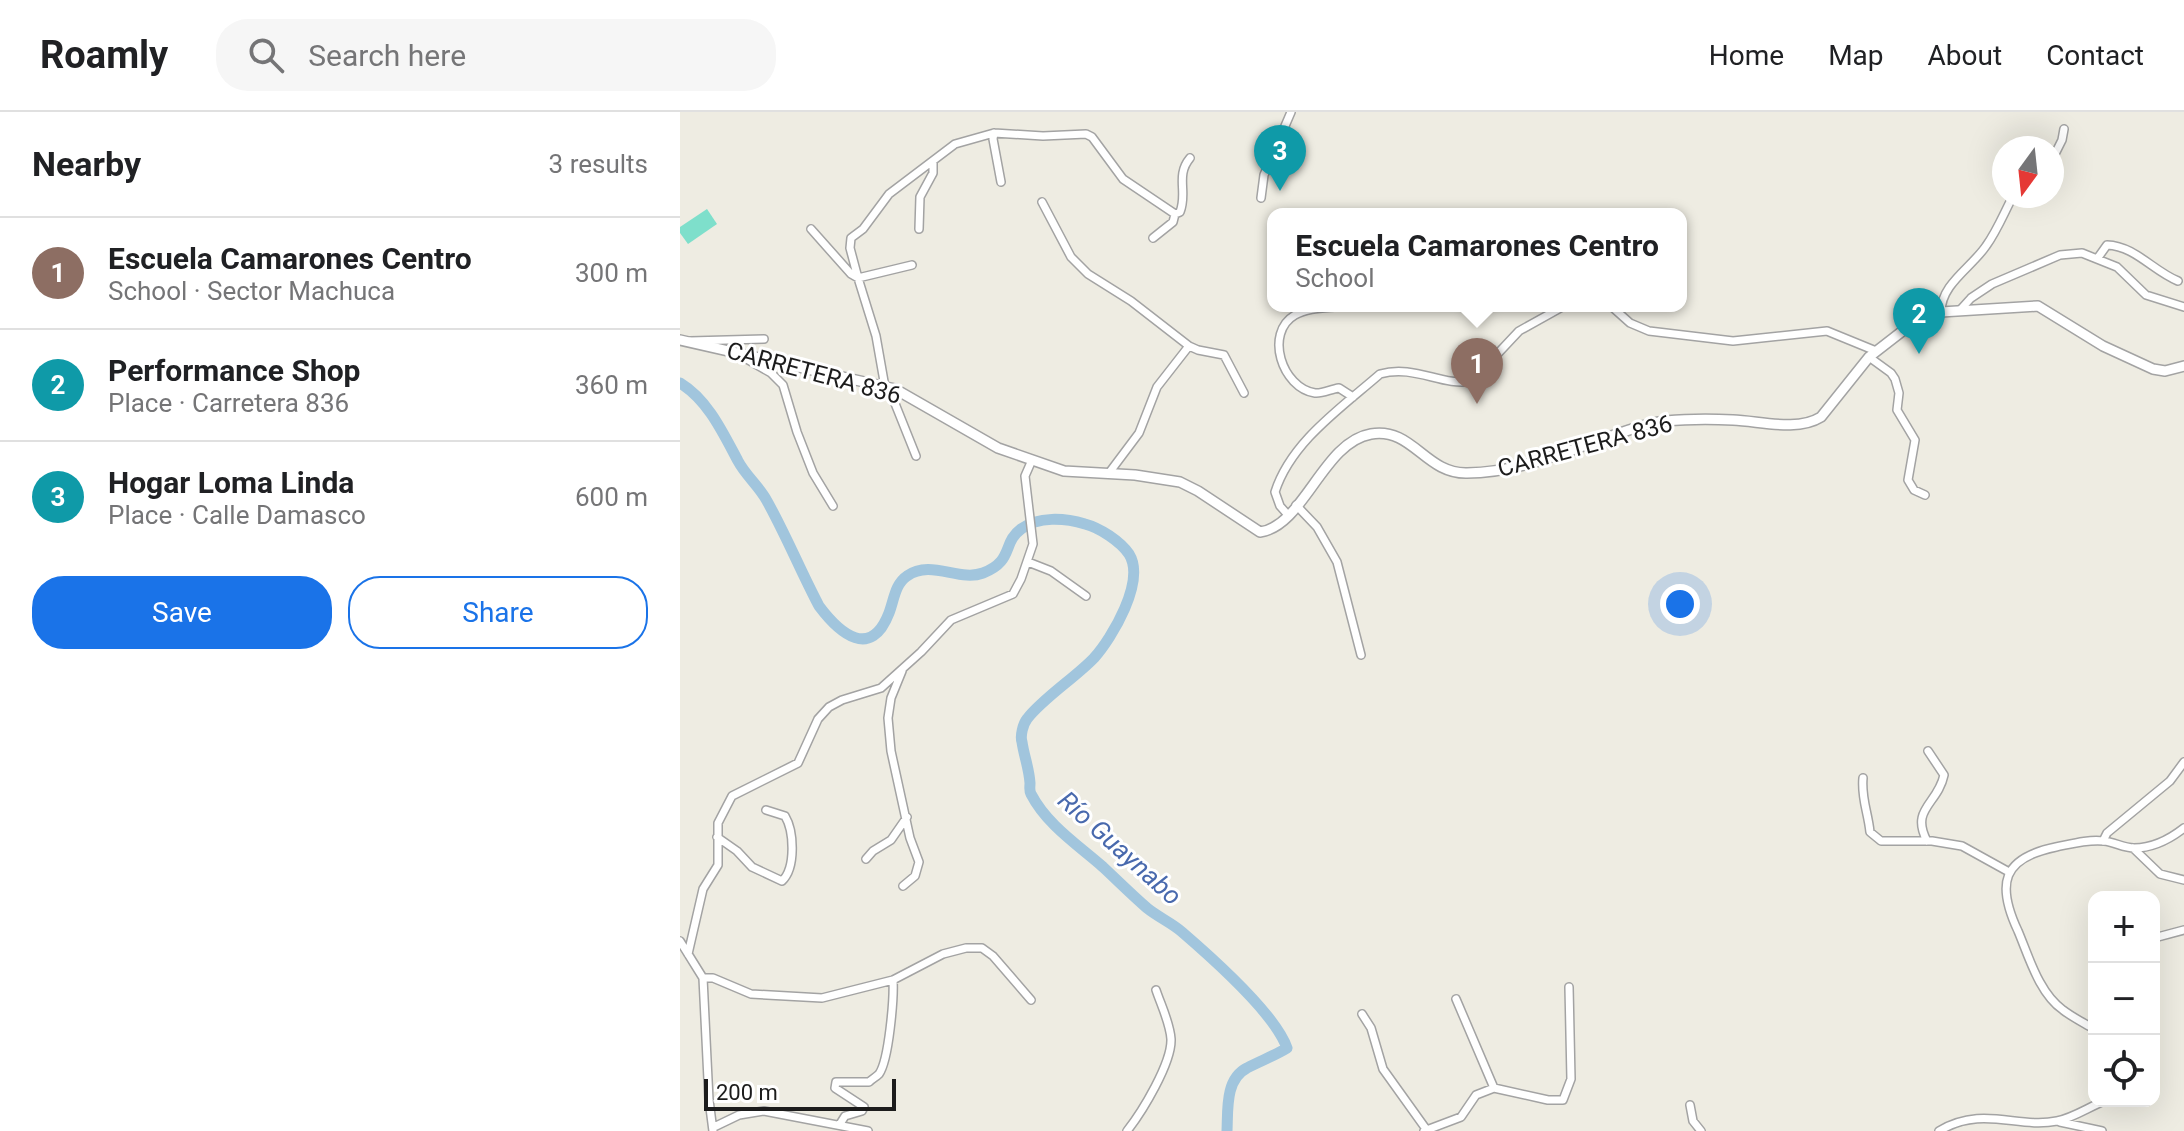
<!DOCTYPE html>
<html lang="en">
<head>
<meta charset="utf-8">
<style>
	:root { --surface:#fff; --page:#f6f6f6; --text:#202124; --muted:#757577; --line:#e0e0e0; --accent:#1a73e8 }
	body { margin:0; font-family:Roboto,sans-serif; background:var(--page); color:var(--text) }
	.controls { position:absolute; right:24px; bottom:24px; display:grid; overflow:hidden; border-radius:16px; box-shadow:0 8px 32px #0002 }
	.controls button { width:72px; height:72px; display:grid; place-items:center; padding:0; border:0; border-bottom:2px solid var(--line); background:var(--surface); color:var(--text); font:40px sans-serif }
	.compass { position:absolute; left:1312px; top:24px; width:72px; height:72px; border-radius:50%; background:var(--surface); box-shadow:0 8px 32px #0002; rotate:195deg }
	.scale { position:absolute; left:24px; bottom:20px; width:192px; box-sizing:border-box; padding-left:8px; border:4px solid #1c1c1c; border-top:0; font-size:22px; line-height:28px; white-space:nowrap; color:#1c1c1c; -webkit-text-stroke:6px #fff; paint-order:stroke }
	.you { position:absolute; left:1000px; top:492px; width:28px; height:28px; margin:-20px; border:6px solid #fff; border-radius:50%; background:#1a73e8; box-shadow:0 0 0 12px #1a73e833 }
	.badge { display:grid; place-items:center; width:52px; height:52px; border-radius:50%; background:var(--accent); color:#fff; font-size:26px; font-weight:700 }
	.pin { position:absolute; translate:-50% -66px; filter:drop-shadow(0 2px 4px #0008) }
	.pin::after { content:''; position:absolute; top:42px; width:28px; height:24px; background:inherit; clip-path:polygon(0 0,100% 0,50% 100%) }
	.popup { position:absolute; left:587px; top:96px; width:420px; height:104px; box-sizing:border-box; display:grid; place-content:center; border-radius:16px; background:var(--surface); filter:drop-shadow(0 2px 6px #0005); font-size:26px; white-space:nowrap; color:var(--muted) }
	.popup b { font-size:30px; color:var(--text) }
	.popup::after { content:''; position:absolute; left:50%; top:100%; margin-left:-16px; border:16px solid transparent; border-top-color:var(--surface) }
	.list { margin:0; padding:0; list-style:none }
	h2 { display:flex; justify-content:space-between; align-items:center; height:104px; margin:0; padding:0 32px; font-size:34px }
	h2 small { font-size:26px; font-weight:400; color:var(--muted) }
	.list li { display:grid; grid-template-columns:52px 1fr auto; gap:24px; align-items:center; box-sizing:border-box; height:112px; padding:0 32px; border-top:2px solid var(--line) }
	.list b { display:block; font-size:30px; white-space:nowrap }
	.list p { margin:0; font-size:26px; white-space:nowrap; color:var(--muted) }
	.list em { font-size:26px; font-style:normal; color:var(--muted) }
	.actions { display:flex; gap:16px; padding:24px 32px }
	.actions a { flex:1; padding:18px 0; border:2px solid var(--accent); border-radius:32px; text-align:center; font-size:28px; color:var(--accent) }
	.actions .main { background:var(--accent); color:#fff }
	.icon { flex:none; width:44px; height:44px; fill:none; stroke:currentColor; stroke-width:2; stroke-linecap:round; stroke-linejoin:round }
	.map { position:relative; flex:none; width:1504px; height:1019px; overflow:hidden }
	header { display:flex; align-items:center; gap:48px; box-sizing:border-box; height:112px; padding:0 40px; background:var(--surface); border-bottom:2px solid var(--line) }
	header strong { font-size:38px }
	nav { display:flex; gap:44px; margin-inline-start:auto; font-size:28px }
	.search { width:560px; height:72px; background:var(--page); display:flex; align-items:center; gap:20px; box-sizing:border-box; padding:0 28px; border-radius:32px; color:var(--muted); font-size:30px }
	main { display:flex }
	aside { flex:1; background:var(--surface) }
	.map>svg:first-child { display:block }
</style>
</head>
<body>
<header>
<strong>Roamly</strong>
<div class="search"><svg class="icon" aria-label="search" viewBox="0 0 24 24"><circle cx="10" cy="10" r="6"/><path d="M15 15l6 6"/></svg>Search here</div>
<nav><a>Home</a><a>Map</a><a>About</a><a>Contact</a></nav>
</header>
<main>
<aside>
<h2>Nearby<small>3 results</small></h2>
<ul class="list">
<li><span class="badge" style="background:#8d6e63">1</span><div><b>Escuela Camarones Centro</b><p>School · Sector Machuca</p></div><em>300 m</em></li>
<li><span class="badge" style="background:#0f9aa8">2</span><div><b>Performance Shop</b><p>Place · Carretera 836</p></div><em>360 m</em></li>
<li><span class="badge" style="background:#0f9aa8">3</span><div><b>Hogar Loma Linda</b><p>Place · Calle Damasco</p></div><em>600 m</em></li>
</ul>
<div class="actions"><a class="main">Save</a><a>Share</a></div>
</aside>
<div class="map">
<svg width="1504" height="1019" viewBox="0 0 1504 1019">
	<rect width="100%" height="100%" fill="#eeece2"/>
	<!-- pitch -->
	<path fill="#7edfcb" d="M27 97 37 112 8 132 0 121V115Z"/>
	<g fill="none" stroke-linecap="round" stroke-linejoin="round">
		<!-- river -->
		<path stroke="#a1c5dd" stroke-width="11" d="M0 271C28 288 43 321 58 349 66 364 79 374 87 389 106 423 121 460 139 494 160 522 191 548 209 501 214 488 215 472 227 464 251 447 279 470 303 461 334 449 322 431 341 417 358 404 385 406 405 412 420 416 440 429 449 442 466 469 432 526 414 546 396 565 362 587 347 607 343 612 340 624 342 630 344 644 349 656 350 671 350 676 349 678 351 682 367 713 398 733 423 755 438 769 452 783 467 796 478 805 492 811 502 820 531 845 595 901 607 936 594 944 580 949 567 956 545 967 548 998 547 1019"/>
		<defs>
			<path id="minor" d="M314 21 313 27 321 70
				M1372 48 1382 28 1384 17
				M581 86 584 63 611 0
				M362 90 391 145 408 162 451 189 509 234 518 238 544 243 564 281
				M495 102 500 100C508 80 495 64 510 46
				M131 117 171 162 178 166 196 224 205 275
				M239 117 240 85 253 61V51
				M1417 147 1427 133C1455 134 1473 159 1498 169
				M232 153 178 166 170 136 171 126 183 117 209 82 275 32 314 21 363 24 406 22 412 25 443 67 495 102 493 110 473 126
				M663 194C648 196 628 195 615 203 584 221 602 276 635 281 642 282 651 277 659 276L673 285
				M931 194 950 211 969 219 1053 229 1147 219 1196 239
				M1281 197 1291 186 1312 172 1380 143 1402 141 1437 155 1466 183 1504 195
				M1261 200C1261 172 1291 156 1306 134 1317 119 1324 101 1333 84
				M10 229 84 227
				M63 245 91 261 103 273 117 320 133 361 153 394
				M1189 245 1211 261 1215 267 1219 281 1217 298 1235 328 1228 368 1234 378 1245 383
				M215 277 214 289 236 344
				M429 361 459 321 477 275 509 234
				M616 393 637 415 657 450 681 543
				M608 403 600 394 595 380C611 330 661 296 700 262 735 252 762 275 792 269L839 219 884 194
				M348 450 371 459 406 484
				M222 559 211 586 208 606 211 639 230 726 239 750 235 764 223 774
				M1183 666C1181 686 1188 700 1190 720L1201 729H1252L1282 734 1329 760
				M37 725 57 739 72 755 102 769C116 756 114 719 105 704L86 698
				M1247 729C1230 697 1258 692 1264 663L1248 639
				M1423 729 1427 721 1490 669 1504 650
				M1453 736 1480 762 1504 768
				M186 747 193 739 211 728 227 705
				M1474 826 1504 818
				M0 829 23 866 29 988 33 1019
				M8 842 23 777 38 753V711L52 684 118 651 138 607 149 595 162 588 201 576 241 540 271 508 333 482 341 467 353 432 345 364 352 348
				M23 866H33L71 882 142 886 213 868 263 842 286 836H302L313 844 351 888
				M776 887 814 976
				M682 902 691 916 703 957 746 1017
				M1414 917C1404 911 1392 905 1383 898 1359 881 1349 845 1338 819 1316 772 1322 746 1376 735 1391 732 1408 727 1424 729 1434 730 1444 736 1454 736 1472 736 1490 727 1504 716
				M1010 993 1013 1009 1021 1019
				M1380 1010 1422 1019
				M160 1012 165 1004 182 999 184 995 155 976 156 970H189C192 967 196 965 199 962 209 948 214 886 213 868
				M34 1015 59 1003 84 999 188 1019
				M447 1019C462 1000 492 951 491 927 490 911 481 893 476 878
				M744 1019 781 1005 796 983 814 976 868 988H883L891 967 889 875
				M1259 1019C1303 993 1337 1017 1377 1009 1393 1006 1409 995 1424 989"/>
			<path id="tertiary" d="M0 228 215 277 318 336 384 359 455 363 500 370 518 379 580 420C624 414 643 330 691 322 733 315 745 362 787 361 835 361 883 341 928 325 947 319 966 311 986 309 1008 307 1030 307 1053 308 1080 309 1117 320 1141 305L1189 245 1238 207 1261 200 1358 194 1423 234 1473 257 1485 259 1504 254"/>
		</defs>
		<!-- minor casing -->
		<use href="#minor" stroke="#a3a3a3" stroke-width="10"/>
		<!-- tertiary casing -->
		<use href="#tertiary" stroke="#a3a3a3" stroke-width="12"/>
		<!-- minor -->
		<use href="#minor" stroke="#fff" stroke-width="7"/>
		<!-- tertiary -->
		<use href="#tertiary" stroke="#fff" stroke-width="9"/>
	</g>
	<g text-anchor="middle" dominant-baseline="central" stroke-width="6" stroke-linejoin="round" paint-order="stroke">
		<!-- street labels -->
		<g font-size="24" fill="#1c1c1c" stroke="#fff">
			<text transform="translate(134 261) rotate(15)">CARRETERA 836</text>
			<text transform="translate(905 334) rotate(-15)">CARRETERA 836</text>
		</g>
		<!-- water labels -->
		<g font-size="26" font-style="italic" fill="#4869ad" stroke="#fff">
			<text transform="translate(440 736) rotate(42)">Río Guaynabo</text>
		</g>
	</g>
</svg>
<div class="controls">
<button>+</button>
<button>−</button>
<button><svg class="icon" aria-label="locate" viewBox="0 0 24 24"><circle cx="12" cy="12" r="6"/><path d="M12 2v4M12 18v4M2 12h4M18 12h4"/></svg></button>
</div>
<svg class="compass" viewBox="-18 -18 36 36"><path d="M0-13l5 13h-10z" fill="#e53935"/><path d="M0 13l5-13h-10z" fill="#757577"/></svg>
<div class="scale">200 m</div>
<div class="you"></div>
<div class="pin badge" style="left:797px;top:292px;background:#8d6e63">1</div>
<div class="popup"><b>Escuela Camarones Centro</b>School</div>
<div class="pin badge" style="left:1239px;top:242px;background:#0f9aa8">2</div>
<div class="pin badge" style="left:600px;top:79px;background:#0f9aa8">3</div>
</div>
</main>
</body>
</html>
